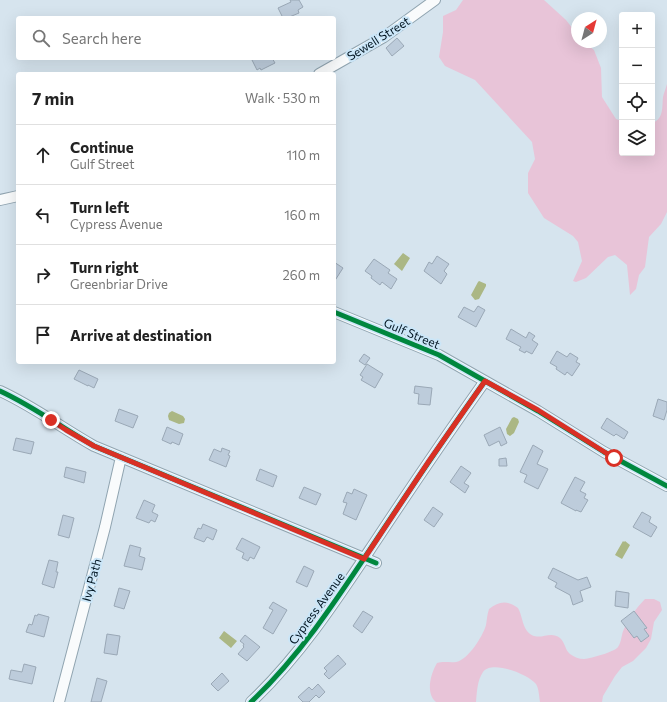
<!DOCTYPE html>
<html lang="en">
<head>
<meta charset="utf-8">
<style>
	:root { --surface:#fff; --page:#f2f2f2; --text:#222; --muted:#767676; --line:#e0e0e0 }
	body { margin:0; font-family:Commissioner,sans-serif; background:var(--page); color:var(--text) }
	.controls { position:absolute; right:12px; top:12px; display:grid; overflow:hidden; border-radius:4px; box-shadow:0 4px 16px #0002 }
	.controls button { width:36px; height:36px; display:grid; place-items:center; padding:0; border:0; border-bottom:1px solid var(--line); background:var(--surface); color:var(--text); font:20px sans-serif }
	.compass { position:absolute; left:571px; top:12px; width:36px; height:36px; border-radius:50%; background:var(--surface); box-shadow:0 4px 16px #0002; rotate:36deg }
	.stop { position:absolute; width:12px; height:12px; margin:-9px; border:3px solid #d93025; border-radius:50%; background:#fff }
	.stop.end { background:#d93025; border-color:#fff; box-shadow:0 1px 4px #0008 }
	.list { margin:0; padding:0; list-style:none }
	h2 { display:flex; justify-content:space-between; align-items:center; height:52px; margin:0; padding:0 16px; font-size:17px }
	h2 small { font-size:13px; font-weight:400; color:var(--muted) }
	.list li { display:grid; grid-template-columns:26px 1fr auto; gap:12px; align-items:center; box-sizing:border-box; height:60px; padding:0 16px; border-top:1px solid var(--line) }
	.list b { display:block; font-size:15px; white-space:nowrap }
	.list p { margin:0; font-size:13px; white-space:nowrap; color:var(--muted) }
	.list em { font-size:13px; font-style:normal; color:var(--muted) }
	.icon { flex:none; width:22px; height:22px; fill:none; stroke:currentColor; stroke-width:2; stroke-linecap:round; stroke-linejoin:round }
	.map { position:relative; flex:none; width:667px; height:702px; overflow:hidden }
	.search { position:absolute; background:var(--surface); box-shadow:0 4px 16px #0002; left:16px; top:16px; width:320px; height:44px; display:flex; align-items:center; gap:10px; box-sizing:border-box; padding:0 14px; border-radius:4px; color:var(--muted); font-size:15px }
	.panel { position:absolute; background:var(--surface); box-shadow:0 4px 16px #0002; left:16px; top:72px; width:320px; height:292px; border-radius:4px }
	.map>svg:first-child { display:block }
</style>
</head>
<body>
<div class="map">
<svg width="667" height="702" viewBox="0 0 667 702">
	<rect width="100%" height="100%" fill="#d6e4ee"/>
	<!-- green -->
	<path fill="#e8c4d8" d="M463 0H544L566 20 577 34V42H584L594 50 601 68 602 97 616 119 622 121V153H652V123C664 119 662 107 663 97 664 92 666 88 667 84V212L661 224 649 237 645 267 639 275 636 289 630 295 627 265 615 255 608 257 586 278 576 282 573 281 582 261 578 242 573 236 544 218 528 193V173L535 159 532 142 475 80 445 66 439 57 443 32V16L456 10Z
		M645 599H654L660 602 662 610 654 622 651 639 646 648 633 661 622 667 615 676 603 696 602 702H540C539 696 539 689 536 684 528 674 492 660 483 672 477 681 477 692 476 702H436C425 693 431 673 437 663 444 661 450 663 456 662 468 660 483 636 486 625 487 619 487 615 489 609 499 601 507 600 518 608 522 615 522 624 527 631 538 644 549 629 560 638 565 642 565 650 570 654 574 657 579 659 584 659 592 658 614 652 618 647 622 641 621 635 624 629 629 618 636 608 645 599Z"/>
	<!-- water -->
	<path fill="#abb784" d="M403 253 410 258 402 271 394 264Z
		M479 281 486 284V286L479 299 475 300 471 295 478 282Z
		M172 411 183 416 185 419 184 423 179 424 169 420 168 416 169 413Z
		M514 417 518 419 519 422 514 433 510 436 507 434 506 429 512 418Z
		M623 541 624 542 625 541 630 545 622 559 615 555Z
		M224 631 237 641 231 648 219 638Z"/>
	<!-- building -->
	<path fill="#bdccdb" stroke="#9aa8b6" d="M290 0H299L303 7 298 10 299 13 287 18H283L278 8 291 2Z
		M397 38 404 46 392 56 386 48Z
		M251 58H272L275 63 261 70 260 68 257 70Z
		M437 256 449 264 444 271 447 274 441 284 424 271 429 262 432 264Z
		M374 259 390 270 388 273 397 279 391 289 382 282 380 285 371 278 372 276 365 271Z
		M334 262 343 268 334 282Z
		M478 306 485 310 476 327 458 317 464 307 474 312Z
		M511 329 526 338 529 332 535 336 532 340 538 344 532 354 526 351 525 353 519 350 521 347 506 339Z
		M557 351 567 357 570 353 578 358 576 362 580 364 572 376 567 372 565 375 556 369 557 367 550 363Z
		M364 354 370 358 365 365 359 361Z
		M367 364 383 374 375 388 361 380 363 377 360 375Z
		M79 370 98 379 94 388 88 385V386L74 379Z
		M415 386 432 388 430 405 418 404 419 394 414 393Z
		M658 399 667 402V410L664 420 653 416Z
		M119 409 138 416 133 428 115 421Z
		M607 418 628 432 624 439 616 434 614 436 601 428Z
		M167 427 183 434 179 445 172 442 171 444 162 440Z
		M500 427 507 443 501 446 499 441 489 446 484 435Z
		M16 438 34 442 31 454 13 450Z
		M533 445 543 451 537 464 548 469 538 489 524 482 527 475 520 472Z
		M222 448 230 451 228 455 230 456 226 467 209 460 214 449 221 452Z
		M506 458 507 466H499V459Z
		M461 466 471 473 464 483 469 486 465 493 450 482Z
		M66 467 86 472 84 483 64 477Z
		M260 469 277 476 273 487 256 480Z
		M575 477 585 482 580 491 586 494 584 498 588 500 581 512 576 510V511L561 503Z
		M304 487 321 494 316 505 299 498Z
		M354 489 367 495 356 520 343 514 347 503 343 502 347 492 352 494Z
		M144 500 155 505 152 512 158 515 155 522 151 520 149 523 136 518Z
		M433 507 443 514 434 527 424 520Z
		M642 512 651 517 649 522 657 527 651 537 633 527Z
		M63 515 74 518 69 538 58 535Z
		M203 524 217 530 213 540 207 537 204 542 194 538 198 528 201 529Z
		M242 538 260 547 254 559 250 557 248 561 242 558 244 553 236 549Z
		M130 545 141 548 139 556 145 558 142 570 124 566Z
		M49 560 58 562 56 572H58L54 588 42 584Z
		M304 566 314 571 307 587 296 582Z
		M553 568 578 580 587 577 591 587 580 591 583 601 573 605 570 595 555 587 557 583 548 578Z
		M119 588 130 591 124 609 114 606Z
		M616 591 629 593 628 608 615 606Z
		M273 602 287 610 273 634 263 628 273 610 269 608Z
		M363 611 373 617 362 633 353 626Z
		M634 611 647 628 644 629 649 636 641 642 637 636 634 638 621 621Z
		M38 614 49 617 44 637 26 632 29 624 32 625 35 615 37 616Z
		M107 634 120 636 117 655 104 653Z
		M245 635 260 647 247 661 238 654 244 647 243 646 244 644 240 641Z
		M338 655 346 664 329 679 324 674 327 671 324 668Z
		M24 664 36 667 32 684 9 679 11 670 22 672Z
		M222 673 229 681 218 691 211 684Z
		M97 678 107 681 101 702H91Z
		M318 684 325 692 319 698 316 695 309 702H303L298 697 309 687 312 690Z"/>
	<g fill="none" stroke-linecap="round" stroke-linejoin="round">
		<defs>
			<path id="minor" d="M319 74 384 37 435 0
				M0 200 18 196
				M334 312 439 355 538 411 604 452 667 486
				M0 391C33 406 62 428 94 446L376 563
				M59 702 105 527 121 457
				M251 702C301 655 339 596 377 539 412 486 448 433 485 381"/>
		</defs>
		<!-- minor casing -->
		<use href="#minor" stroke="#90a4b0" stroke-width="12"/>
		<!-- minor -->
		<use href="#minor" stroke="#f9fbfc" stroke-width="10"/>
		<defs>
			<path id="cycleway" d="M334 312 439 355 538 411 604 452 667 486
				M0 391C33 406 62 428 94 446L376 563
				M251 702C301 655 339 596 377 539 412 486 448 433 485 381"/>
		</defs>
		<!-- cycleway casing -->
		<use href="#cycleway" stroke="#cbe6f8" stroke-width="8"/>
		<!-- cycleway -->
		<use href="#cycleway" stroke="#00873e" stroke-width="5"/>
	</g>
	<g fill="none" stroke-linecap="round" stroke-linejoin="round">
		<!-- route -->
		<path stroke="#d93025" stroke-width="5" d="M51 420 66 430 94 446 364 559 429 461 485 381 538 410 614 458"/>
	</g>
	<g text-anchor="middle" dominant-baseline="central" stroke-width="4" stroke-linejoin="round" paint-order="stroke">
		<!-- street labels -->
		<g font-size="12" fill="#011420" stroke="#cbe6f8">
			<text transform="translate(378 38) rotate(-32)">Sewell Street</text>
			<text transform="translate(412 333) rotate(23)">Gulf Street</text>
			<text transform="translate(91 580) rotate(-75)">Ivy Path</text>
			<text transform="translate(316 608) rotate(-54)">Cypress Avenue</text>
		</g>
	</g>
</svg>
<div class="controls">
<button>+</button>
<button>−</button>
<button><svg class="icon" aria-label="locate" viewBox="0 0 24 24"><circle cx="12" cy="12" r="6"/><path d="M12 2v4M12 18v4M2 12h4M18 12h4"/></svg></button>
<button><svg class="icon" aria-label="layers" viewBox="0 0 24 24"><path d="M12 4l9 5-9 5-9-5zM3 14l9 5 9-5"/></svg></button>
</div>
<svg class="compass" viewBox="-18 -18 36 36"><path d="M0-13l5 13h-10z" fill="#e53935"/><path d="M0 13l5-13h-10z" fill="#767676"/></svg>
<div class="stop" style="left:614px;top:458px"></div>
<div class="stop end" style="left:51px;top:420px"></div>
<div class="search"><svg class="icon" aria-label="search" viewBox="0 0 24 24"><circle cx="10" cy="10" r="6"/><path d="M15 15l6 6"/></svg>Search here</div>
<section class="panel">
<h2>7 min<small>Walk · 530 m</small></h2>
<ul class="list">
<li><svg class="icon" aria-label="ahead" viewBox="0 0 24 24"><path d="M12 20V5M6 11l6-6 6 6"/></svg><div><b>Continue</b><p>Gulf Street</p></div><em>110 m</em></li>
<li><svg class="icon" aria-label="left" viewBox="0 0 24 24"><path d="M17 20v-9H6M10 6l-5 5 5 5"/></svg><div><b>Turn left</b><p>Cypress Avenue</p></div><em>160 m</em></li>
<li><svg class="icon" aria-label="right" viewBox="0 0 24 24"><path d="M7 20v-9h11M14 6l5 5-5 5"/></svg><div><b>Turn right</b><p>Greenbriar Drive</p></div><em>260 m</em></li>
<li><svg class="icon" aria-label="arrive" viewBox="0 0 24 24"><path d="M6 21V4h12l-3 4 3 4H6"/></svg><div><b>Arrive at destination</b></div></li>
</ul>
</section>
</div>
</body>
</html>
